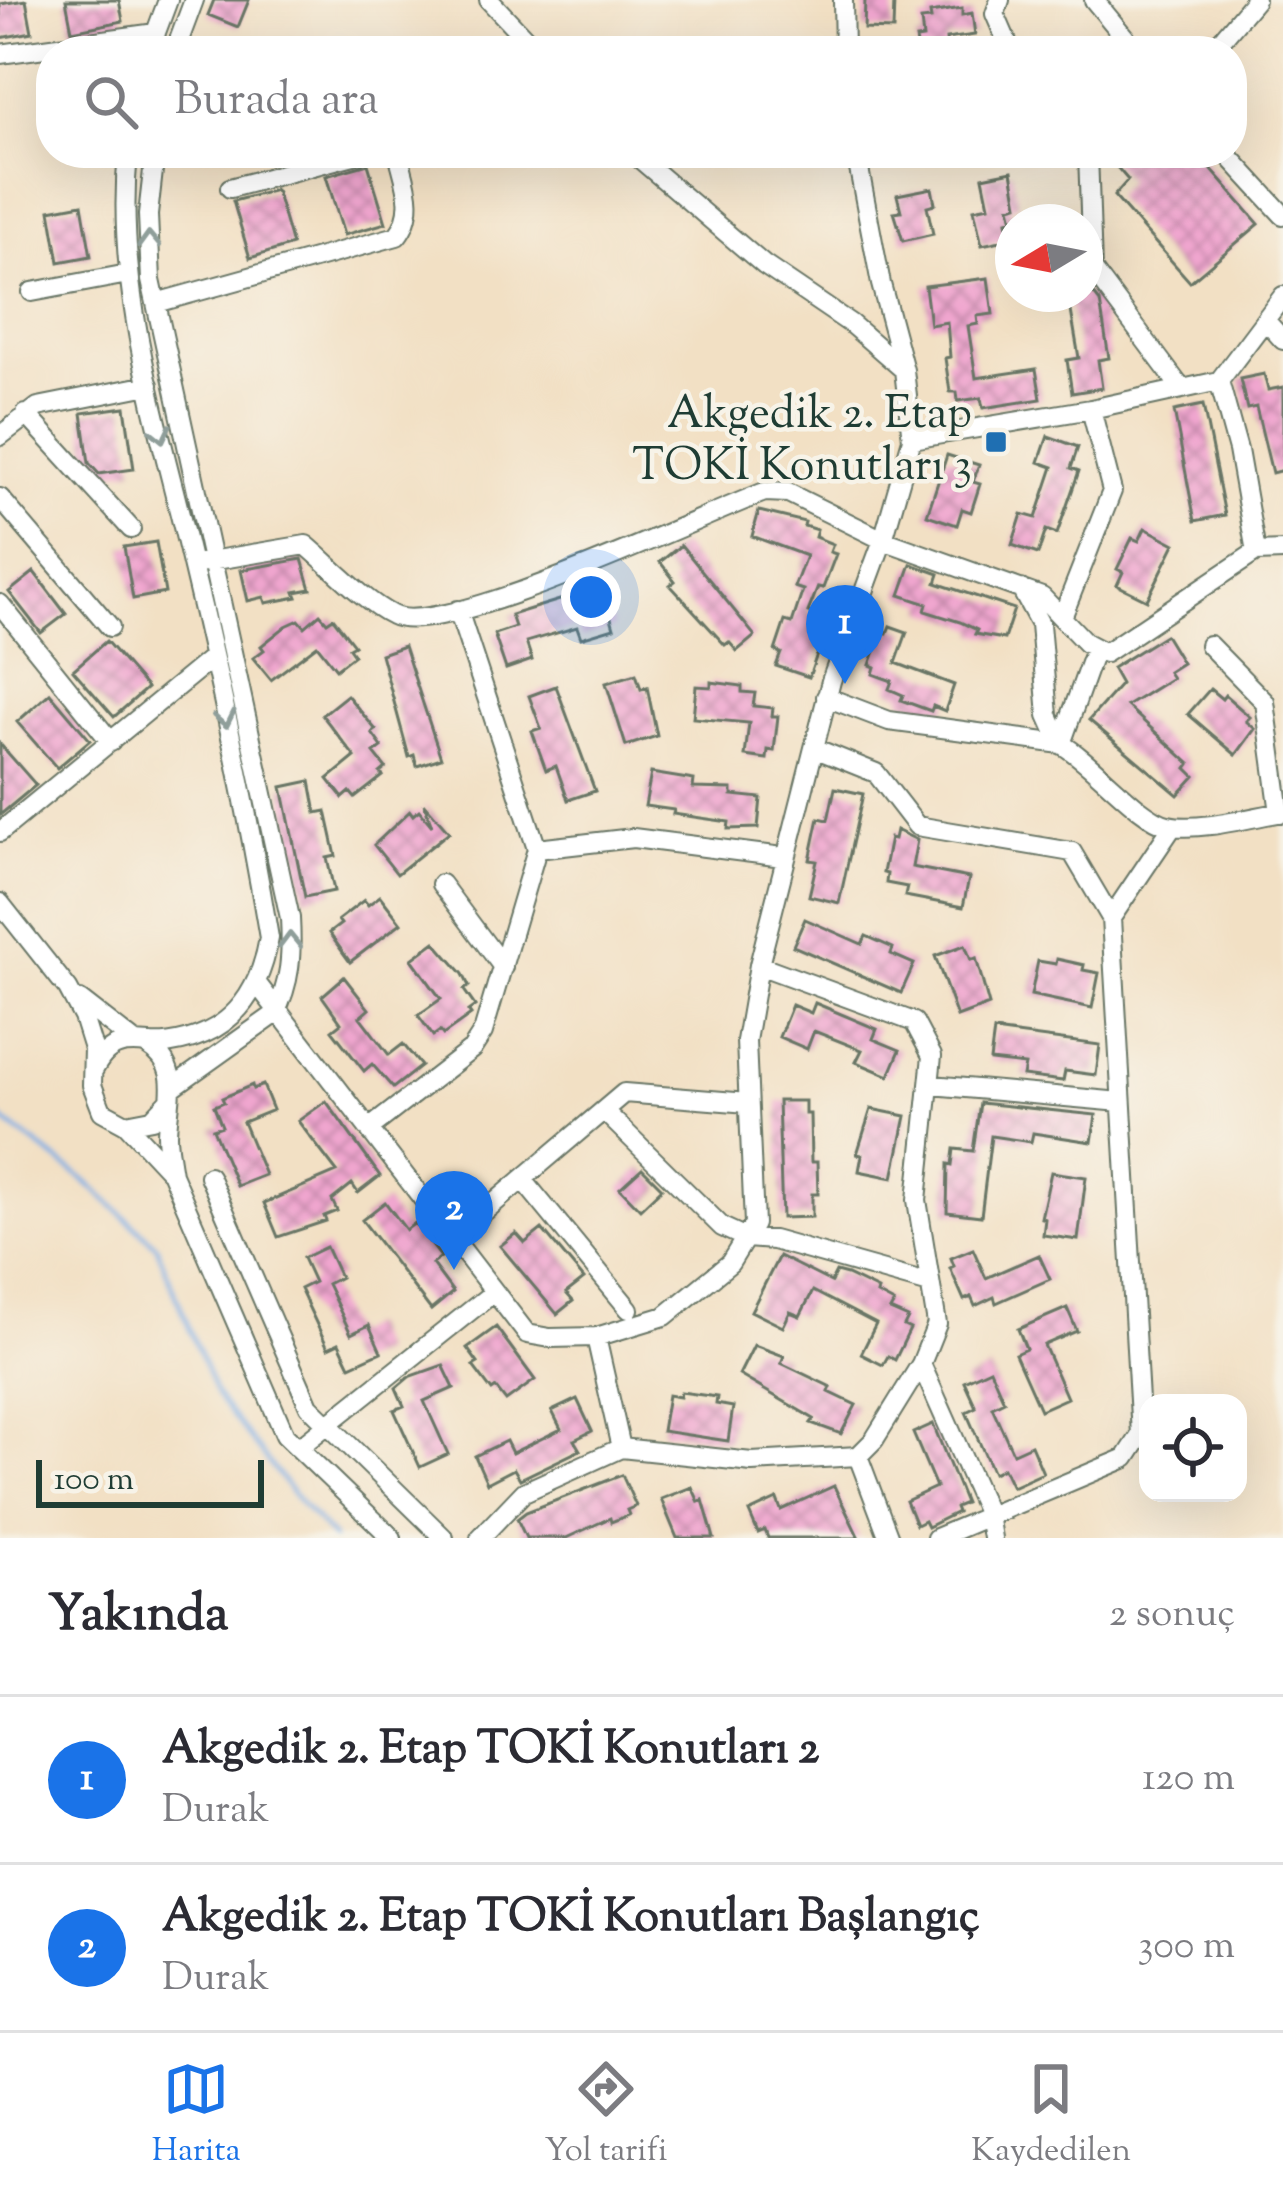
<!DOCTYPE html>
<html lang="tr">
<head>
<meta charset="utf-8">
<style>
	:root { --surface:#fff; --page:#f2f2f3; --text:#2b2b33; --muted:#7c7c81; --line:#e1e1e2; --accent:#1a73e8 }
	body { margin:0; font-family:"Sorts Mill Goudy",serif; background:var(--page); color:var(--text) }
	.controls { position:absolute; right:36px; bottom:36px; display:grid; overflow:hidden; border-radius:24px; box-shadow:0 12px 48px #0002 }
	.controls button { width:108px; height:108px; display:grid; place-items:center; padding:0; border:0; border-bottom:3px solid var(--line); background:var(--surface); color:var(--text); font:60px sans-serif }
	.compass { position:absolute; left:995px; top:204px; width:108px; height:108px; border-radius:50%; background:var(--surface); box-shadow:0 12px 48px #0002; rotate:260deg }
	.scale { position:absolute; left:36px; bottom:30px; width:228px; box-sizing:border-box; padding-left:12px; border:6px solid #1f3d34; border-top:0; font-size:33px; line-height:42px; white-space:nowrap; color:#1f3d34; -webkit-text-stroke:9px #f7f3e8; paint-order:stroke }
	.you { position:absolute; left:591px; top:597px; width:42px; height:42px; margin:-30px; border:9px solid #fff; border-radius:50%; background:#1a73e8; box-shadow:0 0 0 18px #1a73e833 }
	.badge { display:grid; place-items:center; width:78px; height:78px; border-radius:50%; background:var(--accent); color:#fff; font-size:39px; font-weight:700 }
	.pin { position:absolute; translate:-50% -99px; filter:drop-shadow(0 3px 6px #0008) }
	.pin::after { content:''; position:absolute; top:63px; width:42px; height:36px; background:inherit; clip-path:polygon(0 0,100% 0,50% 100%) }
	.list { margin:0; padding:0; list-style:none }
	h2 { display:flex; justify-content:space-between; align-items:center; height:156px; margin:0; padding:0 48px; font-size:51px }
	h2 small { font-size:39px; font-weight:400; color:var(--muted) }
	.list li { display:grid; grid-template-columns:78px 1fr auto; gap:36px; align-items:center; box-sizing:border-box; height:168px; padding:0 48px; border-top:3px solid var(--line) }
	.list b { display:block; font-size:45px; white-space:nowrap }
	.list p { margin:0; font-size:39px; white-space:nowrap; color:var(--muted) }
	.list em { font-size:39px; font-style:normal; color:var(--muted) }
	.icon { flex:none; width:66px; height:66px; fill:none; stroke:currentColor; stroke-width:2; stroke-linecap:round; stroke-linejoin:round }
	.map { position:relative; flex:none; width:1283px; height:1538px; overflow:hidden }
	.search { position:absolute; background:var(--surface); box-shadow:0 12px 48px #0002; left:36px; right:36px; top:36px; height:132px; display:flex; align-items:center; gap:30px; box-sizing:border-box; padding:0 42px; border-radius:48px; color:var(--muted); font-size:45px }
	.sheet { height:492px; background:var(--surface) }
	nav { display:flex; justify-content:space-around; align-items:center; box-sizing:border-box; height:168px; border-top:3px solid var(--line); background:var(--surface); font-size:33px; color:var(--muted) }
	nav a { display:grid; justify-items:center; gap:6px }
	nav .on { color:var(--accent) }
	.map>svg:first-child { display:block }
</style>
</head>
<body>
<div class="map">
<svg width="1283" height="1538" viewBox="0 0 1283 1538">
	<defs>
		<pattern id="building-cross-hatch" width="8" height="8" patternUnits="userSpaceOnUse" patternTransform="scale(3)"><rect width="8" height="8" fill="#f0a6cf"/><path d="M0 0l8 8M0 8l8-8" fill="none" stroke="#c288a9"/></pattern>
	</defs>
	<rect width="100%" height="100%" fill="#f7f3e8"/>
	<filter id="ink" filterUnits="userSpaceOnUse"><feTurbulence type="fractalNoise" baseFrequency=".00833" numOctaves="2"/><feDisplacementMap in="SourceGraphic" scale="24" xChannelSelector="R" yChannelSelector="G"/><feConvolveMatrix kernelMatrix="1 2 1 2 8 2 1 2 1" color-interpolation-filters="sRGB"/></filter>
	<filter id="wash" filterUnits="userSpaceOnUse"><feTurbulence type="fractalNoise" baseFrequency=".004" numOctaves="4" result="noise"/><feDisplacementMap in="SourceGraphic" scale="48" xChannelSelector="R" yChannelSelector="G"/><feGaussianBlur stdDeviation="2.7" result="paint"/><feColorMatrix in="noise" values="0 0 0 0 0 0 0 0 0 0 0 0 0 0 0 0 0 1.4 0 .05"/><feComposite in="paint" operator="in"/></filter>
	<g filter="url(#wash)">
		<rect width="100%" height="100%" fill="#f2e0c4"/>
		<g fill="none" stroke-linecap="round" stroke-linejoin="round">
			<!-- stream -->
			<path stroke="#78ace5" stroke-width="4.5" d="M0 1118 82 1178 156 1245 216 1395 297 1499 333 1538"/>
		</g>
		<g id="blocks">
			<!-- building -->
			<path fill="url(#building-cross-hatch)" d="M26 0 32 32 0 38V4Z
				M66 0H119L123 21 72 31Z
				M214 0H249L238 27 208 15Z
				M865 0H894L893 30 864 29Z
				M962 8V15L972 13 975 35 946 39 947 51H918L916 39 923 38 921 20 931 19 930 13Z
				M1116 153H1197L1259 224 1190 282 1114 196 1128 180 1110 159Z
				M368 164 386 223 344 235 326 176Z
				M1012 171 1018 205 1010 207 1013 220 1007 221 1010 239 982 245 974 209 989 206 983 177Z
				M932 188 935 204 927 206 933 234 903 241 894 212 901 211 897 195Z
				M276 190 292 245 250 258 233 201Z
				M82 204 91 256 59 262 50 210Z
				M988 278 993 314 977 316 978 324 968 326 976 378 1036 369 1041 399 983 408 981 398 958 401 957 392H950L945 358 950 357 947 322 930 325 925 286Z
				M1093 293 1100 302 1109 358 1098 360 1102 388 1072 393 1067 360 1079 358 1070 305 1051 308 1049 294Z
				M1264 374 1268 390 1283 387V470L1272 473 1256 407 1247 409 1240 379Z
				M1203 405 1225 515 1195 521 1174 411Z
				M125 407 134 469 99 474 89 463 82 413Z
				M1048 436 1078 447 1071 468 1079 471 1057 534 1046 530 1038 554 1012 545 1022 514 1036 518 1053 467 1039 462Z
				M947 455 979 465 973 482 980 484 971 512 962 509 957 525 927 515Z
				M759 511 805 522 804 526 817 530 815 537 833 544 830 552 836 554 823 588 818 587 808 612 829 620 809 677 776 666 781 653 775 651 785 621 792 623 803 590 794 587 806 556 752 536Z
				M1145 528 1175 544 1147 600 1117 585 1123 572 1117 569 1132 538 1139 541Z
				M156 542 165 593 133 599 124 547Z
				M681 545 755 636 737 651 729 642 725 645 670 585 675 581 660 562Z
				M302 559 311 589 295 592 297 597 266 603 264 597 248 601 241 570Z
				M911 564 939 574 936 583 1014 609 1004 639 975 634 977 630 960 622 925 611 927 604 900 595Z
				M34 572 66 614 41 633 9 592Z
				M576 595 579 608 606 601 614 628 581 638 577 627 526 642 532 660 506 669 494 634 515 627 511 615Z
				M320 614 327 622 333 618 354 645 349 648 354 655 336 669 317 645 271 680 253 658 264 650 261 646 286 626 299 620 305 627Z
				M890 626 907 632 896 663 954 685 945 711 933 706 931 711 901 700 903 695 889 689 892 681 873 674 875 667 870 665 882 632 887 633Z
				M1165 635 1182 663 1168 672 1172 678 1127 706 1190 764 1187 768 1195 776 1178 795 1089 720 1121 684 1112 668Z
				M106 641 147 688 114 717 73 670Z
				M404 646 441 758 417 766 414 755 409 757 381 654Z
				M636 674 641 689 647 687 657 736 626 746 606 683Z
				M711 682 742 686V692L755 693 753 706 773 708 772 716H778L774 751 768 750 767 759 745 756 749 723 693 718 696 686 711 687Z
				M556 686 595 791 568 800 556 766 546 770 532 731 541 728 529 696Z
				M1210 689 1222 699 1225 695 1250 717 1246 721 1255 729 1236 755 1188 714Z
				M50 693 90 740 57 768 17 722Z
				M347 695 376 730 372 733 382 747 374 753 386 768 380 773 383 776 355 798 350 792 343 798 328 779 355 757 322 715Z
				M0 744 36 785 0 815Z
				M651 773 694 780 693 788 732 789V795L761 798 758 828 728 829 729 822 673 814 674 810 645 806Z
				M310 781 316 813 326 811 336 856 327 858 334 891 305 897 282 787Z
				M835 788 863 794 839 903 809 896 817 861 810 860 819 818 828 820Z
				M424 803 449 832 397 874 374 845 410 811 413 815 419 810 432 826Z
				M896 830 917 840 912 867 969 878 963 907 905 896 907 887 886 883 887 874 883 873 890 838 894 839Z
				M380 896 401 923 350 962 329 933 341 924 338 920 364 900 368 905Z
				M805 919 862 944 866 936 893 948 891 954 914 964 901 993 793 946Z
				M435 942 463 974 469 986 464 990 475 1006 468 1011 471 1015 443 1035 440 1031 433 1036 418 1015 441 999 412 959Z
				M965 945 971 960 976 958 989 1005 957 1017 935 956Z
				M1057 959 1084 965 1083 970 1099 973 1092 1008 1031 995 1038 961 1056 964Z
				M344 977 369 1009 360 1017 389 1055 403 1044 421 1066 393 1088 372 1064 364 1071 332 1030 341 1023 322 996Z
				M815 1003 877 1029 873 1039 900 1050 889 1076 856 1062 862 1050 814 1031 807 1049 779 1037 792 1005 811 1013Z
				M994 1031 1100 1045 1096 1075 1065 1071 1063 1081 1023 1076 1025 1065 990 1061Z
				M252 1085 253 1089 263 1085 273 1110 243 1122 265 1175 237 1186 213 1129 222 1126 214 1106 224 1102 222 1098Z
				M326 1101 380 1176 358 1193 352 1184 332 1200 337 1211 324 1216 326 1221 278 1237 264 1203 337 1172 298 1121Z
				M778 1101H805V1114H810L811 1162H817L818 1194H812V1217L782 1218Z
				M980 1103 1096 1115 1092 1142 1033 1133 1031 1142 991 1136 981 1216 947 1212 948 1164 952 1165 954 1149 973 1151Z
				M871 1109 906 1116 893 1178 859 1171 862 1155 857 1154Z
				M642 1168 662 1188 640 1209 620 1188Z
				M1051 1172 1086 1177 1078 1240 1043 1235 1045 1219 1041 1218Z
				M385 1202 406 1230 415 1223 441 1257 432 1264 453 1292 431 1310 362 1220Z
				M542 1229 584 1279 566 1293 573 1301 557 1314 500 1246 516 1233 525 1243Z
				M326 1247 340 1277 327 1284 351 1334 369 1325 381 1352 350 1366 339 1343 328 1348 300 1289 314 1282 303 1258Z
				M973 1249 986 1278 1039 1255 1050 1279 996 1303 994 1297 975 1306 971 1297 964 1300 950 1268 954 1266 951 1258Z
				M779 1256 831 1282 836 1272 847 1275 878 1290 877 1294 894 1303 890 1310 908 1318 904 1326 910 1329 895 1360 888 1356 883 1365 861 1354 876 1324 813 1291 800 1316 790 1312 783 1327 751 1311Z
				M1067 1308 1077 1331 1044 1345 1067 1398 1040 1410 1015 1354 1026 1349 1018 1329Z
				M496 1327 535 1380 506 1401 496 1388 492 1391 473 1366 478 1363 467 1348Z
				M754 1345 784 1356 781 1363 831 1387 829 1392 856 1405 841 1434 811 1423 814 1419 739 1375Z
				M443 1365 454 1388 424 1401 448 1454 420 1467 394 1410 404 1406 396 1388 409 1377Z
				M990 1369 1004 1401 992 1407 1013 1453 1031 1445 1043 1473 1012 1487 1003 1468 993 1473 966 1412 976 1407 964 1381Z
				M681 1392 717 1397 716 1404 733 1407 728 1441 662 1431 668 1395 680 1397Z
				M577 1399 592 1431 574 1440 580 1450 520 1479 514 1469 487 1483 475 1456 506 1441 512 1453 561 1429 552 1411Z
				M933 1424 965 1503 955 1507 957 1512 927 1527 924 1521 916 1525 906 1501 936 1487 913 1433Z
				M622 1475 636 1506 627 1510 629 1515 611 1522 610 1518 566 1538H526L517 1519 526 1512Z
				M834 1486 859 1538H768L765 1530 758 1533 749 1512 777 1499 781 1510Z
				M692 1487 699 1502 703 1500 714 1538H677L661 1499Z"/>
		</g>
	</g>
	<g filter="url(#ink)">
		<use href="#blocks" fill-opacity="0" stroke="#697666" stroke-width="3"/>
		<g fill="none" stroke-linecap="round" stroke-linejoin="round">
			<defs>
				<path id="minor" d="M489 0 537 51
					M843 0 844 51
					M1000 0 995 14 1011 51
					M1094 0 1136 51
					M149 51 168 0
					M175 51 194 0
					M1212 51 1255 0
					M0 54 156 33
					M155 153 148 215 151 280 290 918C292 953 291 983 274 1015L173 1087
					M633 153 764 265 851 324 904 370
					M1088 153 1092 269 1181 388
					M1226 153 1283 215
					M230 188 361 153
					M32 292 128 274
					M156 303 397 236C418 210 405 182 398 153
					M1265 320 1283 340
					M1219 381 1238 450 1256 552
					M26 414 131 529
					M0 436 38 407 149 385
					M912 439 1091 409 1219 381 1283 296
					M0 498 110 627
					M192 564 306 545C331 566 364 601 392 615 441 641 702 515 765 492L788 493 883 540 1042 597 1086 643 1105 653 1256 552 1283 551
					M1021 589 1040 624 1048 715 1061 744
					M0 604 111 742
					M1063 615 1112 491 1091 409
					M1209 645 1265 702 1280 813
					M826 697 889 721 1061 744C1092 761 1139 819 1168 825 1198 832 1252 817 1283 812
					M1061 744 1095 649
					M814 748 876 773 917 826 1072 852 1111 918 1141 1435 1126 1458 936 1538
					M0 832 212 658
					M537 849 633 838 783 857
					M441 884 503 967
					M0 903 68 989 83 1017 93 1049 92 1085 102 1111 126 1124 169 1170
					M1111 918 1173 826
					M258 985 527 1334 550 1338 596 1337 665 1316 730 1263 754 1224 746 1041 759 965 831 681 883 540 912 439 904 370 881 284 856 153
					M80 1000 134 1042
					M147 1045C183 1067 168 1099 167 1134 167 1147 170 1161 172 1174L285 1435 392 1538
					M93 1071C99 1060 106 1049 119 1045 134 1040 150 1046 166 1044 228 1036 259 997 269 938 248 812 221 684 191 560 160 427 114 291 128 153
					M932 1085 1121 1102
					M605 1112 722 1227 746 1238 773 1240 930 1284
					M126 1124 152 1119 170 1100
					M370 1128 472 1049 483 1032 537 849 458 610
					M209 1176 309 1406 444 1538
					M523 1180 629 1309
					M453 1238 624 1093 748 1103
					M596 1337 621 1448
					M921 1364 988 1515 992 1538
					M298 1448 494 1292
					M858 1456 889 1538
					M480 1538 524 1492 621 1448 752 1462 858 1456 874 1440 921 1364 937 1324 917 1200 932 1056 914 1022 759 965"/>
			</defs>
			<!-- minor casing -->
			<use href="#minor" stroke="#697666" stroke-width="22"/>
			<!-- minor -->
			<use href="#minor" stroke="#fff" stroke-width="18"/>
		</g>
		<!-- one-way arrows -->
		<defs><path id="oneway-chevron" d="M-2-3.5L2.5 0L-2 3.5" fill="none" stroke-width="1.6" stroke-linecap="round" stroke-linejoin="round" transform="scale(3)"/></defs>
		<g stroke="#8f9e9a">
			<use href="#oneway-chevron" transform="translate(149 240) rotate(-92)"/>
			<use href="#oneway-chevron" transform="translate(161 434) rotate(77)"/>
			<use href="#oneway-chevron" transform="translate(225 719) rotate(78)"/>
			<use href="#oneway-chevron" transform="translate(290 941) rotate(-91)"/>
		</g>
	</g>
	<!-- markers -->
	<rect fill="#1f6fb2" stroke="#f7f3e8" stroke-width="4.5" x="984" y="430" width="24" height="24" rx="6"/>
	<g text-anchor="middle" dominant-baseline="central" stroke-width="9" stroke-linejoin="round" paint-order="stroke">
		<!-- poi labels -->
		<g font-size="45" fill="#1f3d34" stroke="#f7f3e8" text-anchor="end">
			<text x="972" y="416">Akgedik 2. Etap<tspan x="972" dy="52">TOKİ Konutları 3</tspan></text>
		</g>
	</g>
</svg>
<div class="controls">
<button><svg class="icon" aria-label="locate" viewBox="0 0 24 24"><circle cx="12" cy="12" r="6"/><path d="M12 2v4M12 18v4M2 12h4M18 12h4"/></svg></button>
</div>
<svg class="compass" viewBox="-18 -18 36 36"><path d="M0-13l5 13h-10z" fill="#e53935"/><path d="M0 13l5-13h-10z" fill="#7c7c81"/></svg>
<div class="scale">100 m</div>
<div class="you"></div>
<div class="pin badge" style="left:845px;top:684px">1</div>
<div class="pin badge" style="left:454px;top:1270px">2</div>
<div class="search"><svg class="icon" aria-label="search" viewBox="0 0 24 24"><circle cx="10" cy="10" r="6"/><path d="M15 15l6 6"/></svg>Burada ara</div>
</div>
<section class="sheet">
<h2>Yakında<small>2 sonuç</small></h2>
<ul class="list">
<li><span class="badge">1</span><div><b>Akgedik 2. Etap TOKİ Konutları 2</b><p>Durak</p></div><em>120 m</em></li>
<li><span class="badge">2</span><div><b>Akgedik 2. Etap TOKİ Konutları Başlangıç</b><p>Durak</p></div><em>300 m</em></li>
</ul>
</section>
<nav>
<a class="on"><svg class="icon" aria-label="map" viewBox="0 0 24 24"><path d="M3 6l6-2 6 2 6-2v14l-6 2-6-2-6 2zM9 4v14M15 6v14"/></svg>Harita</a>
<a><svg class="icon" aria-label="directions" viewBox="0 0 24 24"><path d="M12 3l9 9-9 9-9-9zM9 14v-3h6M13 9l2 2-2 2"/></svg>Yol tarifi</a>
<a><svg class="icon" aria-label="saved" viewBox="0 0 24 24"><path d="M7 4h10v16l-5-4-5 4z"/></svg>Kaydedilen</a>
</nav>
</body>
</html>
